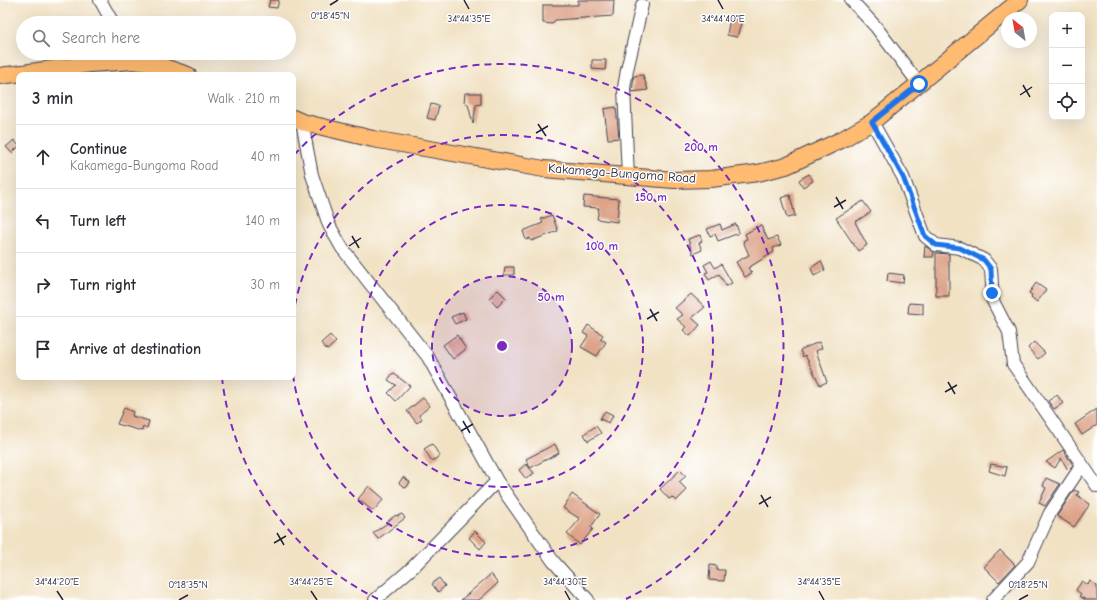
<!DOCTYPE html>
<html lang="en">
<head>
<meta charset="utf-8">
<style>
	:root { --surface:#fff; --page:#f2f2f3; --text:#2b2b33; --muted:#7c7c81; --line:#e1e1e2 }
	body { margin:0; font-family:"Comic Neue",sans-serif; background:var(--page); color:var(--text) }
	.controls { position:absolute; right:12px; top:12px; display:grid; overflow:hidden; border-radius:8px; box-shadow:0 4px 16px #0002 }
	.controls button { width:36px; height:36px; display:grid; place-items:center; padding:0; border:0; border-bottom:1px solid var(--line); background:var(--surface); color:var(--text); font:20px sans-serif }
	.compass { position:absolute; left:1001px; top:12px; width:36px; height:36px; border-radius:50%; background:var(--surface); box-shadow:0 4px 16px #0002; rotate:329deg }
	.stop { position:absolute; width:12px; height:12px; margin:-9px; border:3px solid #1a73e8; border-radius:50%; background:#fff }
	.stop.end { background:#1a73e8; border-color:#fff; box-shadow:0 1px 4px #0008 }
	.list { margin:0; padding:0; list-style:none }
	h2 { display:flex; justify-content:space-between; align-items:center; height:52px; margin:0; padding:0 16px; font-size:17px }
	h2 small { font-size:13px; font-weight:400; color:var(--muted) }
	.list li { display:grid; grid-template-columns:26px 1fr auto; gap:12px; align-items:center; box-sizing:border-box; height:64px; padding:0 16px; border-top:1px solid var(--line) }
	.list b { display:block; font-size:15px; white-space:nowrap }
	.list p { margin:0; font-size:13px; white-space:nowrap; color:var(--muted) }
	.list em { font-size:13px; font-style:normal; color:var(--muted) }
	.icon { flex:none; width:22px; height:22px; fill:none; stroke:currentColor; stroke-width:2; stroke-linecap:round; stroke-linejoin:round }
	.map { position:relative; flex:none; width:1097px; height:600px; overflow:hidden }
	.search { position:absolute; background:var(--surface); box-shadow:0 4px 16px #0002; left:16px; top:16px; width:280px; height:44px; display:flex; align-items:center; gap:10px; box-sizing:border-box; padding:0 14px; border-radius:22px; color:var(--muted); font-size:15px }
	.panel { position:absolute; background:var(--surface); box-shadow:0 4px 16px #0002; left:16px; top:72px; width:280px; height:308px; border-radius:8px }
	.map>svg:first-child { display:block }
</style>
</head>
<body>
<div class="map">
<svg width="1097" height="600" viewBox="0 0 1097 600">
	<rect width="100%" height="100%" fill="#fff"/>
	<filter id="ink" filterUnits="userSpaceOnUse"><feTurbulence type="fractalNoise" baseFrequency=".025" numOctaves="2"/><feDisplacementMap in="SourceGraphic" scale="8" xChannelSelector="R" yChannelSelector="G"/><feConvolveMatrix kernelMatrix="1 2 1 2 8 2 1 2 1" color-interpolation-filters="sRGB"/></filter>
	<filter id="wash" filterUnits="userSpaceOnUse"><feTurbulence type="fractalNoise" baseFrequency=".012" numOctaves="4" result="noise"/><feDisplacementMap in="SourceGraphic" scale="16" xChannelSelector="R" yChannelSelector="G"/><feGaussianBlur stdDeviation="0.9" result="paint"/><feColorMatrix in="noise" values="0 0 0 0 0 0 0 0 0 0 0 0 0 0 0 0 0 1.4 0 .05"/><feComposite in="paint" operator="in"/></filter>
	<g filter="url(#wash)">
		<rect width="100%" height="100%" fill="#f1e2c4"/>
		<g id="blocks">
			<!-- building -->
			<path fill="#dda48a" d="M270 0H279L277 8 268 7Z
				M578 0H614L613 16 555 20 552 24 543 23V5H578Z
				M730 18 742 20 737 37 727 35Z
				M592 60H606L605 70 592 69Z
				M643 75 648 90 632 92 634 76Z
				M465 93H481V104L476 105 473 124 468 104 464 103Z
				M431 104 439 106 435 120 427 118Z
				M616 107 619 138 608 139 604 109Z
				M14 140 19 146 12 153 6 147Z
				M809 174 813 181 803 187 799 180Z
				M790 195 795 216 787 218 781 198Z
				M584 196 619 199 617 222 597 219 599 208 583 207Z
				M863 201 871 212 855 222 867 245 858 251 836 218Z
				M552 215 558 231 531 241 530 238 526 240 523 231 543 223 541 219Z
				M720 224 722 230 736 224 739 233 718 241 715 234 710 236 707 229Z
				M761 225 768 240 777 237 781 245 773 248 774 252 748 268 752 273 745 277 736 262 749 255 743 241 747 239 745 234Z
				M700 235 702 241 699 243 702 250 693 254 688 239Z
				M925 246 934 252 933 257H924Z
				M936 253 949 254V296H936Z
				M711 261 715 268 721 264 732 283 726 286 719 274 709 280 705 273 708 272 704 265Z
				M821 261 825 270 814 276 811 268Z
				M505 267H514V275H504Z
				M888 273 904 275 903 283 887 281Z
				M1036 283 1046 290 1037 302 1031 297 1032 295 1029 293Z
				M498 290 506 298 497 307 489 298Z
				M691 294 705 307 692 318 700 325 690 336 683 330 686 327 677 319 683 315 675 308Z
				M909 303 923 304V314L908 313Z
				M463 312 466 319 455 324 451 317Z
				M588 325 603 335 600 339 606 342 597 356 581 347 588 336 583 333Z
				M330 335 336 342 327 350 321 343Z
				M457 335 466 349 453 359 443 345Z
				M819 342 822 348 816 351 827 382 820 385 805 355 803 357 800 350Z
				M1034 342 1045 353 1038 359 1028 348Z
				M393 373 410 386 396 401 388 393 396 385 388 380Z
				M1057 395 1063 403 1054 409 1048 401Z
				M423 398 430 406 419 415 422 419 417 423 407 411Z
				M124 408 133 412 132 416 149 421 147 428 143 427 142 431 117 424Z
				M1097 409V425L1082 435 1075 424Z
				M605 411 613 415 609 423 600 419Z
				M596 426 601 433 588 441 584 434Z
				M432 444 440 456 432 461 424 449Z
				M555 444 559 453 530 468 526 459Z
				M1063 450 1073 465 1068 470 1061 458 1055 468 1046 462Z
				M526 464 534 473 526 479 519 470Z
				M991 464 1007 467 1005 476 989 471Z
				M680 470 686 476 679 482 687 490 676 501 672 497 669 499 660 489Z
				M403 477 410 482 406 488 399 483Z
				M1046 478 1060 484 1045 506 1039 503 1046 488 1043 486Z
				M369 486 384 499 373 511 358 499Z
				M1074 490 1079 492 1077 495 1090 504 1074 527 1057 516Z
				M572 494 600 514 591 527 593 529 580 545 567 534 580 519 563 508Z
				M402 514 405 518 378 539 373 533 389 522 388 521 396 515 397 516Z
				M475 531 486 542 480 549 469 538Z
				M1000 550 1015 565 999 582 984 567Z
				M710 565 717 566V570H725L724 581 709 580Z
				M491 574 498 583 479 600H461Z
				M439 578 445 586 438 592 432 584Z
				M1082 581 1088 585 1090 581 1097 586V600H1086L1079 596 1081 594 1076 590Z"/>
		</g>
	</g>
	<g filter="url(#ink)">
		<use href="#blocks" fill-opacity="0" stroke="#413f50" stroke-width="1"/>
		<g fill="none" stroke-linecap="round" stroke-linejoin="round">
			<defs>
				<path id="minor" d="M100 0 113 23
					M851 0 876 27 919 84
					M302 122 312 175 329 225 342 248 428 357 497 481 553 561 588 600
					M872 122 903 177 925 236 936 245 960 248 984 260 991 269 993 301 1009 332 1013 364 1097 486
					M628 177 624 88 627 70 642 5
					M375 600 412 568 497 481
					M993 600 1028 562 1050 513 1082 465"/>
				<path id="major" d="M0 76 90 64 134 61 155 64 188 75
					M293 118 302 122 373 139 544 169 674 180 711 179 758 173 786 166 841 140 872 122 1020 0"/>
			</defs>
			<!-- minor casing -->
			<use href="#minor" stroke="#413f50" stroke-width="14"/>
			<!-- major casing -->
			<use href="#major" stroke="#413f50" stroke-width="18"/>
			<!-- minor -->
			<use href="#minor" stroke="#fff" stroke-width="12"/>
			<!-- major -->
			<use href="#major" stroke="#febb71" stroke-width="16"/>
		</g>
	</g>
	<g fill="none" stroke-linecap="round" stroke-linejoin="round" filter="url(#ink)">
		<!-- route -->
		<path stroke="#1a73e8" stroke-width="5" d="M919 84 872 122 903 177 925 236 936 245 960 248 984 260 991 269 992 293"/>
	</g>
	<!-- ticks -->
	<path fill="none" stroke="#22223b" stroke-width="1.5" d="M464 0 469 9M718 0 723 9M330 5 338 0M1023 85 1030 97M1020 95 1032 87M538 124 546 136M536 133 548 126M836 197 843 209M834 207 846 200M352 236 359 248M349 246 361 238M650 309 657 321M647 319 659 312M948 382 955 394M945 392 957 385M463 421 470 433M461 431 473 424M761 495 768 507M759 504 771 497M277 533 284 545M274 543 286 536M57 591 63 600M311 591 317 600M565 591 570 600M819 591 824 600M179 600 188 595M1019 600 1028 595"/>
	<!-- distance rings -->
	<circle cx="502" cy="346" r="70" fill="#7b2cbf" fill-opacity=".12"/>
	<g fill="none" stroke="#7b2cbf" stroke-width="2" stroke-dasharray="7 5">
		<circle cx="502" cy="346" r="70"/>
		<circle cx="502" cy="346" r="141"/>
		<path d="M293 317A211 211 0 1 1 293 375"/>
		<path d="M378 599A282 282 0 0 1 222 378M294 155A282 282 0 1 1 626 599"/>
	</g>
	<g text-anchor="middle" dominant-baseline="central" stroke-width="3" stroke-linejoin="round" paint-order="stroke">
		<!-- street labels -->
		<g font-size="13" fill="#22223b" stroke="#fff">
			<text transform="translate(622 173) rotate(4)">Kakamega-Bungoma Road</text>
		</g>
	</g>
	<g font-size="10" text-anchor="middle" fill="#22223b" stroke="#fff" stroke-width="3" stroke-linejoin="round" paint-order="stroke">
		<text x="330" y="19">0°18'45"N</text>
		<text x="469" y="22">34°44'35"E</text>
		<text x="723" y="22">34°44'40"E</text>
		<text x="57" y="585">34°44'20"E</text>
		<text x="311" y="585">34°44'25"E</text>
		<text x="565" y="585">34°44'30"E</text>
		<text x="819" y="585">34°44'35"E</text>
		<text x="188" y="588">0°18'35"N</text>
		<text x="1028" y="588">0°18'25"N</text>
	</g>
	<circle cx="502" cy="346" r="6" fill="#7b2cbf" stroke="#fff" stroke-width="2"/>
	<g font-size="12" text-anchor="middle" font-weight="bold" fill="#7b2cbf" stroke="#fff" stroke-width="3" stroke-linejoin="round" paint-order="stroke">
		<text x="701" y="151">200 m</text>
		<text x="651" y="201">150 m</text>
		<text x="602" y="250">100 m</text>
		<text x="551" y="301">50 m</text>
	</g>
</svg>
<div class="controls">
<button>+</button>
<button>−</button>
<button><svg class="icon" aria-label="locate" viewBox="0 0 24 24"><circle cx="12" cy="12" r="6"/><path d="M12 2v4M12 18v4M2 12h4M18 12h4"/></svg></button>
</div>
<svg class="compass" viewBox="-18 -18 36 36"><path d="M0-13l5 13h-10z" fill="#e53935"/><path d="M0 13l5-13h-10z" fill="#7c7c81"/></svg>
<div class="stop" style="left:919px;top:84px"></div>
<div class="stop end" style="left:992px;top:293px"></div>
<div class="search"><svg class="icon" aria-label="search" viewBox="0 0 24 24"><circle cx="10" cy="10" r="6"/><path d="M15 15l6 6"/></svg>Search here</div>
<section class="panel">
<h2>3 min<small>Walk · 210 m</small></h2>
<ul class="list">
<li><svg class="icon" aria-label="ahead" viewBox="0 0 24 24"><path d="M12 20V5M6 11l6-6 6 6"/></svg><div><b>Continue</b><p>Kakamega-Bungoma Road</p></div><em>40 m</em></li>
<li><svg class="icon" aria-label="left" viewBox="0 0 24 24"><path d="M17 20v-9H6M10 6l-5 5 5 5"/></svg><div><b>Turn left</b></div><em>140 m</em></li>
<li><svg class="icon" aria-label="right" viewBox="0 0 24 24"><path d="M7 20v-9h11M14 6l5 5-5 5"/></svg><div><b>Turn right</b></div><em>30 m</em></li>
<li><svg class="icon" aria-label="arrive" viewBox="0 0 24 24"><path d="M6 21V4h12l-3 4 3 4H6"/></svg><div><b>Arrive at destination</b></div></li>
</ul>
</section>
</div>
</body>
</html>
